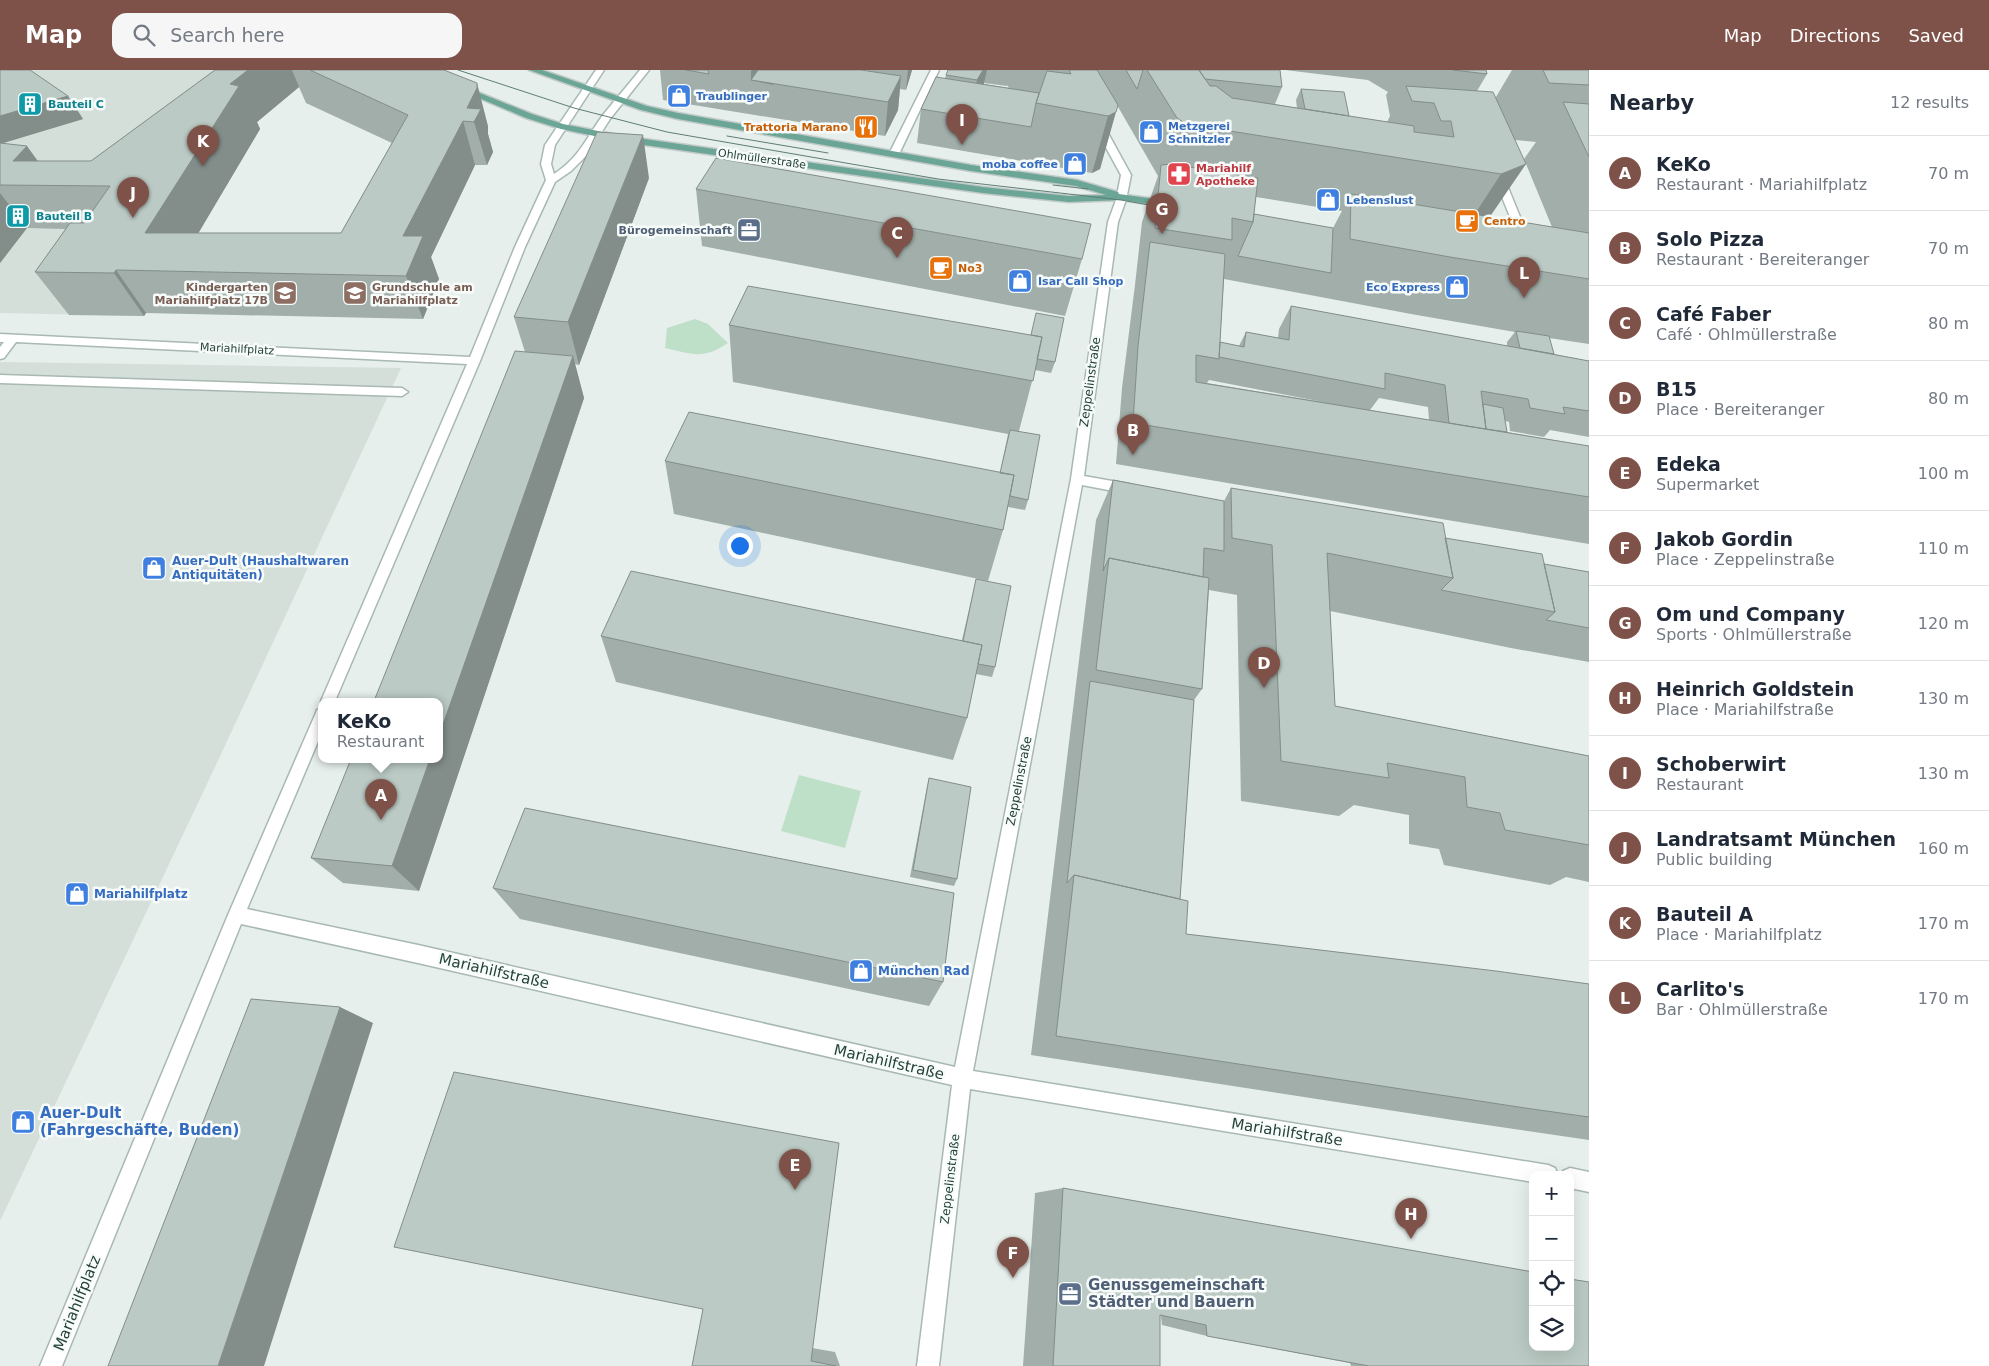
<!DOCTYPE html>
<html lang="en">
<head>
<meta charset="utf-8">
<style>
	:root { --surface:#fff; --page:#f6f6f7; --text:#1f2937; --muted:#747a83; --line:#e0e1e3; --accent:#7f5249 }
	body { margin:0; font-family:"DejaVu Sans",sans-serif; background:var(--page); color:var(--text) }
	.controls { position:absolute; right:15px; bottom:15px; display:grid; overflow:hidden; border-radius:10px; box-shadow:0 5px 20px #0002 }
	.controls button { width:45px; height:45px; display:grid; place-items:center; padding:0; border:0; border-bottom:1px solid var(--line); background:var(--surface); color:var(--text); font:25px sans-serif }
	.you { position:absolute; left:739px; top:475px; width:18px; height:18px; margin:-12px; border:4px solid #fff; border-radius:50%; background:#1a73e8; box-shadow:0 0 0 8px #1a73e833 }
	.badge { display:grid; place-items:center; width:32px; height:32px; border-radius:50%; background:var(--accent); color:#fff; font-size:16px; font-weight:700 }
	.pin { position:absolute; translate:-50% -41px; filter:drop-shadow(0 1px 2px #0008) }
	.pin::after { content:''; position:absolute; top:26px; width:18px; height:15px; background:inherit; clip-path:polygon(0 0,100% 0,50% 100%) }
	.popup { position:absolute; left:318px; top:628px; width:125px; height:65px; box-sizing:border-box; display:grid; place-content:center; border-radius:10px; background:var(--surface); filter:drop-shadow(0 1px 4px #0005); font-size:16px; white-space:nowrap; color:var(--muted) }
	.popup b { font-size:19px; color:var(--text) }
	.popup::after { content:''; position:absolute; left:50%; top:100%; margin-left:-10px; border:10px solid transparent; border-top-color:var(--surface) }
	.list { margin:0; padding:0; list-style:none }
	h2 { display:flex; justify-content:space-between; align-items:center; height:65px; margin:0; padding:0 20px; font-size:21px }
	h2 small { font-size:16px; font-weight:400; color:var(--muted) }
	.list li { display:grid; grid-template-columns:32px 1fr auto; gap:15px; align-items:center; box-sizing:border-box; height:75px; padding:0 20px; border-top:1px solid var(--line) }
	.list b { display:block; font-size:19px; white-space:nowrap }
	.list p { margin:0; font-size:16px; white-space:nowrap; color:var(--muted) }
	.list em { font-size:16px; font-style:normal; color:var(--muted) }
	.icon { flex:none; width:28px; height:28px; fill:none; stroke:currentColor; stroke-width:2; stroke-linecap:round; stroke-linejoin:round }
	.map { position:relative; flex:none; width:1589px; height:1296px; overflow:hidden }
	header { display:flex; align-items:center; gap:30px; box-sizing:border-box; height:70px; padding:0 25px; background:var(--accent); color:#fff }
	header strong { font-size:24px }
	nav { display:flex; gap:28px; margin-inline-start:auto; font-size:18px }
	.search { width:350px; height:45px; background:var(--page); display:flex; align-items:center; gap:12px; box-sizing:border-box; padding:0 18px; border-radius:15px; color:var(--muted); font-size:19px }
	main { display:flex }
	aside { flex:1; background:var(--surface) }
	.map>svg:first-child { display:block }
</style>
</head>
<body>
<header>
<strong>Map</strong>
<div class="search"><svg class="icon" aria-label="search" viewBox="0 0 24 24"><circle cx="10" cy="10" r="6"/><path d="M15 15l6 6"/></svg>Search here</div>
<nav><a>Map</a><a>Directions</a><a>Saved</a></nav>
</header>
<main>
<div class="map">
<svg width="1589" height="1296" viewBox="0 0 1589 1296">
	<rect width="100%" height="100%" fill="#e6efeb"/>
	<!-- built -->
	<path fill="#d4dfda" d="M0 0H355L300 16 252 56 260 59 173 206H168L144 246 0 243Z
		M0 292 401 298 215 697 0 1151Z"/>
	<!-- green -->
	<path fill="#bfe0c8" d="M695 249 708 254 728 273C703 290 692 284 665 278L667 258Z
		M799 705 861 721 845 778 781 761Z"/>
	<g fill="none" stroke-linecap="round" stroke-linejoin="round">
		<defs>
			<path id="minor" d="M596 0H604L555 75 551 94 554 104C580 87 586 68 603 45 615 30 628 15 640 0H649L610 49 587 85 571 101 555 112 525 177 480 291 335 631H322V634L321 631 467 294 16 272 4 288 0 289V277L4 272H0V264L470 287 515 177 546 110 541 94 545 75Z
				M931 0H939L899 84 897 86H891L889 84Z
				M1098 51 1103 54 1131 105 1126 130 1118 152 1084 406 1129 414 1134 416 1135 419 1134 422 1129 424 1082 415 973 1001 1548 1095 1555 1098 1558 1105H1533V1112L970 1019 939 1296H917L952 1015 418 893 241 854 62 1296H40L228 845 315 645 317 640 322 639V662L247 839 418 875 955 997 1071 409 1108 152 1116 130 1121 105 1093 54Z
				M1498 102 1503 105 1529 169 1528 171H1520L1519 169 1493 105Z
				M0 305 402 318 408 322 402 326 0 313Z
				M1570 1098 1589 1102V1122L1570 1118V1105H1562L1563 1101Z"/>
			<path id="major" d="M529 0H542L647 36 678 43 971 95 1077 110 1118 122 1119 124 1169 131 1174 134 1169 137 1122 130 1069 132 983 123 623 72 561 59 526 48 458 19 459 17H465L532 44 563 54 623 66 983 117 1069 126 1106 125 1076 116 971 101 678 49 641 40Z"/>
		</defs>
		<!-- minor casing -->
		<use href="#minor" stroke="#a8b8b2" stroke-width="3"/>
		<!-- major casing -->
		<use href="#major" stroke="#c2cac8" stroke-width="3"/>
		<!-- minor -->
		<use href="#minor" fill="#fff" fill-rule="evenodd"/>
		<!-- major -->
		<use href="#major" fill="#6aa596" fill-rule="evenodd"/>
		<!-- tram -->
		<path stroke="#5f7d75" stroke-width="1" d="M458 0 574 38 667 62 938 109 1121 130 1160 137
			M727 66 828 83
			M1053 115 1088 119"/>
	</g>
	<!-- wall -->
	<path fill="#a1aea9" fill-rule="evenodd" d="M0 0 68 26 83 49 3 73 38 91H91L215 0H444L488 56V64L493 82 487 95H475L431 187 439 209 423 249 146 243 144 246 69 245 35 202 66 159 27 158 0 193ZM299 17 306 33 392 73 341 163H198L260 59 257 52Z
		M660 0H861L867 1V0H912L906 20 900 19 898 40 885 66 663 30Z
		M948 0H1280L1282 17 1275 34 1297 38 1296 30 1301 19 1349 46 1387 52 1390 46 1386 25 1388 22 1368 10 1285 0H1486L1487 4 1477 21 1496 27 1512 0H1589V274L1549 268 1554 284 1589 291V367L1550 360 1544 367 1510 361 1509 352 1505 351 1507 362 1589 376V474L1116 394 1122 318 1135 215 1142 152 1158 106 1117 35 1100 99 1092 103 917 73 921 39 945 8 946 5ZM984 13 1007 16V15L1009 18 984 14ZM1515 70 1536 72 1524 89 1552 157 1490 147ZM1256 127 1342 141 1333 158 1254 144ZM1224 209 1411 244 1515 262 1507 272V276L1291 236 1279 259 1278 268 1246 262 1239 276 1220 272ZM1209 310 1323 332 1207 313ZM1379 328 1428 337 1429 350 1370 340Z
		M649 108 579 295 575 294 584 328 419 821 343 813 311 788 525 282 514 247Z
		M696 119 1082 189 1065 246 702 176Z
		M748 216 1055 292 1051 303 1035 300 1019 361 1028 430 1025 440 1008 437 1003 460 988 511 674 444 665 391 1000 403 1008 364 733 312 729 255Z
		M1113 410 1224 431 1231 418 1445 468 1544 494 1589 502V592L1511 578 1330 541 1335 636 1589 686V812L1566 807 1550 815 1444 795 1439 779 1409 774V745L1354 735 1339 746 1241 731 1237 525 1209 520 1202 619 1194 630 1180 829 1186 864 1589 914V1070L1453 1050 1031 985 1096 450Z
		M976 509 995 597 992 607 976 604 967 648 953 690 616 612 601 566 962 570Z
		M929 708 957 809 954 816 910 807 927 717Z
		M493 818 943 912 929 936 520 849Z
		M454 1002 812 1278 835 1282 840 1296H692L703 1239Z
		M1063 1118 1589 1296H1351L1350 1293 1207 1266 1162 1255 1161 1246 1160 1245V1296H1023L1035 1123Z"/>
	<!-- shaded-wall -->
	<path fill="#838d89" d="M248 0H292L299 17 257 52 260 59 176 201 145 163 230 14Z
		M752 0H768L774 13 773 15 751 10V1Z
		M908 0H912L906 20Z
		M983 0H987L984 13 974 34 977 10Z
		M901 6 898 40 885 66 888 32Z
		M477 13 488 56V64L493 82 487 95 474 52 467 38Z
		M68 26 83 49 0 74V46Z
		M1116 42 1100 99 1092 103 1108 46Z
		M463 51 475 95 431 187 439 209 423 249 406 206 403 166Z
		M643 65 649 108 579 295 568 252Z
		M27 76 55 115 13 91Z
		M1526 94 1487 151 1463 162 1501 104Z
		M0 123 27 158 0 193Z
		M116 200 146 243 144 246 114 203Z
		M573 286 584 328 419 821 392 796 430 689H440V663Z
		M340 937 373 953 264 1296H218Z"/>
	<!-- building -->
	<path fill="#bbcac4" stroke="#838d89" d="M0 0H30L68 26 0 46Z
		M215 0H248L230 14 239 16 145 163H341L408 45 310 0H444L477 13V18L467 38 481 39 474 52 463 51 403 166H423L406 206 116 200 114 203 35 202 70 153H84L110 116 0 115V73L27 76 13 91H91Z
		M686 0H708L709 4Z
		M758 0H861L901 6 888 32 751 10Z
		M948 0H983L977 10 946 5Z
		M1069 0H1097L1118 35 1116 42 1108 46 1036 33 1047 1 1071 4Z
		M1126 0H1143L1137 19Z
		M1147 0H1199L1210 16H1216L1232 28 1414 56V62L1454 67 1451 51H1441L1434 33 1412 31 1406 16 1493 22 1526 94 1501 104 1186 54 1177 48Z
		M1199 0H1280L1282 17 1205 9Z
		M1453 0H1486L1487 4Z
		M1543 0H1589V15L1549 13Z
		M936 7 1039 23 1036 33 1031 57 921 39Z
		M1301 19 1344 22 1349 46 1305 39Z
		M1563 32 1589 34V87Z
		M597 62 643 65 568 252 514 247Z
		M716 88 1091 154 1082 189 696 119Z
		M1171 94 1258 108 1253 152 1232 148V170L1155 158 1161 95Z
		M1351 124 1589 163V209L1450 187 1350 169Z
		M1254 144 1333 158 1331 203 1238 186 1253 152Z
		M1150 172 1225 184 1219 289 1196 285V312L1589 376V427L1133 353 1138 276Z
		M748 216 1042 267 1033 311 729 255Z
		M1291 236 1589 291V341L1563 337 1565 344 1530 338 1528 329 1481 321 1486 359 1449 353 1445 315 1385 303V319L1219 287 1220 272 1244 277 1246 262 1289 270Z
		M1036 243 1064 248 1055 292 1037 289 1042 267 1031 265Z
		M1516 261 1549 266 1554 284 1520 278Z
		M515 281 573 286 440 663V631H374Z
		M1483 334 1503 338 1507 362 1486 359Z
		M689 342 1014 405 1003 460 665 391Z
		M1010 360 1040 365 1028 430 1010 426 1014 405 1000 403Z
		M1113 410 1224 431V481L1204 478 1203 507 1109 488 1103 501Z
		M1231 418 1443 453 1453 508 1327 483 1335 636 1589 686V775L1505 760 1500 743 1467 737 1465 707 1387 693 1389 708 1281 691 1272 475 1232 468Z
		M1445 468 1542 484 1555 542 1441 520 1453 508Z
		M1109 488 1209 508 1202 619 1096 600Z
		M1544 494 1589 502V558L1546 550 1555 542Z
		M631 501 982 575 967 648 601 566Z
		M976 509 1011 516 995 597 978 594 982 575 963 571Z
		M1090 611 1194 630 1180 829 1074 805 1067 813Z
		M351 689H430L392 796 311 788Z
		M929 708 971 717 957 809 913 800Z
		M525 738 954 823 943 912 493 818Z
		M1074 805 1188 831 1186 864 1496 901 1589 914V1047L1525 1038 1056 966Z
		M251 929 340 937 218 1296H108Z
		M454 1002 839 1073 811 1291 836 1296H692L703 1239 394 1177Z
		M1063 1118 1533 1202V1277H1570V1209L1589 1212V1296H1369L1207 1266 1206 1255 1160 1245V1296H1053Z"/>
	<!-- icons -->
	<defs>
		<symbol id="shop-square" viewBox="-11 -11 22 22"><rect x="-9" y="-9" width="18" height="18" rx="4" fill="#3f7fe0" stroke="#f7fbf9"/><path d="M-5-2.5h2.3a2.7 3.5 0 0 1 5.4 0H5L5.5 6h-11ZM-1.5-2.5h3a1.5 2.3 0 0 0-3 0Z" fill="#fff"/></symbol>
		<symbol id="building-square" viewBox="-11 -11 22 22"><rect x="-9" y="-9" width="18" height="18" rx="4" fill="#0f9aa8" stroke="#f7fbf9"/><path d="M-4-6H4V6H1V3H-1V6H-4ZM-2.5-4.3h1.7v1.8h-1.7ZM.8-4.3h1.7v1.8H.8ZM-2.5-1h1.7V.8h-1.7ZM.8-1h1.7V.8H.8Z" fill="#fff"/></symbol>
		<symbol id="restaurant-square" viewBox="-11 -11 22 22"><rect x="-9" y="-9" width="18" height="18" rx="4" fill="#e8710a" stroke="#f7fbf9"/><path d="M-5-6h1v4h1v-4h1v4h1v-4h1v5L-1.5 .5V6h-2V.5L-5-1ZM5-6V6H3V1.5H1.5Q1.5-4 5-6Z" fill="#fff"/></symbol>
		<symbol id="pharmacy-square" viewBox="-11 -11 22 22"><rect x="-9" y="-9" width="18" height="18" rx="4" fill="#e0444e" stroke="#f7fbf9"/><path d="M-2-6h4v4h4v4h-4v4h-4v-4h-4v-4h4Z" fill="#fff"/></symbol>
		<symbol id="cafe-square" viewBox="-11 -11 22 22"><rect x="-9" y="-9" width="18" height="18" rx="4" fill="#e8710a" stroke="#f7fbf9"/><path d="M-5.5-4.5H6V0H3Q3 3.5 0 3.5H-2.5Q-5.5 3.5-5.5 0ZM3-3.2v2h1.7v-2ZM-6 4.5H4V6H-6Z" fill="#fff"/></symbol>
		<symbol id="office-square" viewBox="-11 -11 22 22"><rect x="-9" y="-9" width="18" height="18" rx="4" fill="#5c6f8a" stroke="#f7fbf9"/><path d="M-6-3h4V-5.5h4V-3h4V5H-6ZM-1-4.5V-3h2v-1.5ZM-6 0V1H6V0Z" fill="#fff"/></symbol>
		<symbol id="school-square" viewBox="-11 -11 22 22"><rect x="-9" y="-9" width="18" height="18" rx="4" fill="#8d6e63" stroke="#f7fbf9"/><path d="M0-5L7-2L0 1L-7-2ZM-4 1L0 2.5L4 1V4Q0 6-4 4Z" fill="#fff"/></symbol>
	</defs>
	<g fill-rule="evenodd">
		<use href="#shop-square" x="665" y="12" width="28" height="28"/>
		<use href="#building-square" x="16" y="20" width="28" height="28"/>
		<use href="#restaurant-square" x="852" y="43" width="28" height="28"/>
		<use href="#shop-square" x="1137" y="48" width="28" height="28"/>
		<use href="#shop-square" x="1061" y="80" width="28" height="28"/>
		<use href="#pharmacy-square" x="1165" y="90" width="28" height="28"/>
		<use href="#shop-square" x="1314" y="116" width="28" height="28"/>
		<use href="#building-square" x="4" y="132" width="28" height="28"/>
		<use href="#cafe-square" x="1453" y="137" width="28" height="28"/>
		<use href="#office-square" x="735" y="146" width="28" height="28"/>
		<use href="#cafe-square" x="927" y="184" width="28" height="28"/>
		<use href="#shop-square" x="1006" y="197" width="28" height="28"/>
		<use href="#shop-square" x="1443" y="203" width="28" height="28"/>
		<use href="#school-square" x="271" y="209" width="28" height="28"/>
		<use href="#school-square" x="341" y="209" width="28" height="28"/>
		<use href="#shop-square" x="140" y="484" width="28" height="28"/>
		<use href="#shop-square" x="63" y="810" width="28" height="28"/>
		<use href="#shop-square" x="847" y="887" width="28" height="28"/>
		<use href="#shop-square" x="9" y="1038" width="28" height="28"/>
		<use href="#office-square" x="1056" y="1210" width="28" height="28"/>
	</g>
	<g text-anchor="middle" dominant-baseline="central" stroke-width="5" stroke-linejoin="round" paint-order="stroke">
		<!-- far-shop labels -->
		<g font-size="11" font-weight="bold" fill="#366cbe" stroke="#f7fbf9" text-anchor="start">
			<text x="696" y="26">Traublinger</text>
			<text x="1168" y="56">Metzgerei<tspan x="1168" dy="13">Schnitzler</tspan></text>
			<text x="1058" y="94" text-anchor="end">moba coffee</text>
			<text x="1346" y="130">Lebenslust</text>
			<text x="1038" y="211">Isar Call Shop</text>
			<text x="1440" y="217" text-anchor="end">Eco Express</text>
		</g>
		<!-- far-culture labels -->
		<g font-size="11" font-weight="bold" fill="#0d838f" stroke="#f7fbf9" text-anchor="start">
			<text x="48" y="34">Bauteil C</text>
			<text x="36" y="146">Bauteil B</text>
		</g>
		<!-- far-food labels -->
		<g font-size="11" font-weight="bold" fill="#c56008" stroke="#f7fbf9" text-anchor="start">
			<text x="848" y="57" text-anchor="end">Trattoria Marano</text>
			<text x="1484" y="151">Centro</text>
			<text x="958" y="198">No3</text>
		</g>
		<!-- far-street labels -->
		<g font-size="11" fill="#24423a" stroke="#f7fbf9">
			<text transform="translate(762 89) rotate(8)">Ohlmüllerstraße</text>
			<text transform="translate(237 279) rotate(3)">Mariahilfplatz</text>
		</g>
		<!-- far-health labels -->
		<g font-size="11" font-weight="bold" fill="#be3a42" stroke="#f7fbf9" text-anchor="start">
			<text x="1196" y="98">Mariahilf<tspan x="1196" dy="13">Apotheke</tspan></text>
		</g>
		<!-- far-service labels -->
		<g font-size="11" font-weight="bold" fill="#4e5e75" stroke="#f7fbf9" text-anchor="end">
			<text x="732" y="160">Bürogemeinschaft</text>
		</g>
		<!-- far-education labels -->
		<g font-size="11" font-weight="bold" fill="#785e54" stroke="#f7fbf9" text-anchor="end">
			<text x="268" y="217">Kindergarten<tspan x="268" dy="13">Mariahilfplatz 17B</tspan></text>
			<text x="372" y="217" text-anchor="start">Grundschule am<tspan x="372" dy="13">Mariahilfplatz</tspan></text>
		</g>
		<!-- street labels -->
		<g font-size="12" fill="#24423a" stroke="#f7fbf9">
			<text transform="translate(1090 312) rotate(-82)">Zeppelinstraße</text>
			<text transform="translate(1019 711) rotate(-79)">Zeppelinstraße</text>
			<text transform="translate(950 1109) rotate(-83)">Zeppelinstraße</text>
		</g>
		<!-- shop labels -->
		<g font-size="12" font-weight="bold" fill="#366cbe" stroke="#f7fbf9" text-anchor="start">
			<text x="172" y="491">Auer-Dult (Haushaltwaren<tspan x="172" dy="14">Antiquitäten)</tspan></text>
			<text x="94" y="824">Mariahilfplatz</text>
			<text x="878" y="901">München Rad</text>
		</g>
		<!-- near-street labels -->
		<g font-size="15" fill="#24423a" stroke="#f7fbf9">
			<text transform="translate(494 901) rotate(13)">Mariahilfstraße</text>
			<text transform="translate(889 992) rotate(13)">Mariahilfstraße</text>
			<text transform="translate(1287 1062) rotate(9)">Mariahilfstraße</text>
			<text transform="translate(77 1233) rotate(-68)">Mariahilfplatz</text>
		</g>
		<!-- near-shop labels -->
		<g font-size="15" font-weight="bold" fill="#366cbe" stroke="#f7fbf9" text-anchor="start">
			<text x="40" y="1043">Auer-Dult<tspan x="40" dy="17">(Fahrgeschäfte, Buden)</tspan></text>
		</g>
		<!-- near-service labels -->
		<g font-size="15" font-weight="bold" fill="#4e5e75" stroke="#f7fbf9" text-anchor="start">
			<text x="1088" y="1215">Genussgemeinschaft<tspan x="1088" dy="17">Städter und Bauern</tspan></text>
		</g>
	</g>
</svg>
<div class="controls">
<button>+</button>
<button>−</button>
<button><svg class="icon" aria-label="locate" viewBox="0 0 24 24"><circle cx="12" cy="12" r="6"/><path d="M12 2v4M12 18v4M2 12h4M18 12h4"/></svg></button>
<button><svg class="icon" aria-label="layers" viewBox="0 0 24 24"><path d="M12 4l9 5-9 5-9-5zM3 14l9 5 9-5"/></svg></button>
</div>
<div class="you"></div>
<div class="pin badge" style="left:381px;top:750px">A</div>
<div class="popup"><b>KeKo</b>Restaurant</div>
<div class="pin badge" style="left:1133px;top:385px">B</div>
<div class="pin badge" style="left:897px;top:188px">C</div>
<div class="pin badge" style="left:1264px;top:618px">D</div>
<div class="pin badge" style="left:795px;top:1120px">E</div>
<div class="pin badge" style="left:1013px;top:1208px">F</div>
<div class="pin badge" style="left:1162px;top:164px">G</div>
<div class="pin badge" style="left:1411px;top:1169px">H</div>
<div class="pin badge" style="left:962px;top:75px">I</div>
<div class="pin badge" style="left:133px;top:148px">J</div>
<div class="pin badge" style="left:203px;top:96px">K</div>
<div class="pin badge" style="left:1524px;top:228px">L</div>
</div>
<aside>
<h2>Nearby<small>12 results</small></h2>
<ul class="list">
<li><span class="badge">A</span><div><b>KeKo</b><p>Restaurant · Mariahilfplatz</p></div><em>70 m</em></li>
<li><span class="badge">B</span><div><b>Solo Pizza</b><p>Restaurant · Bereiteranger</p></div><em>70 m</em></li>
<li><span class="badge">C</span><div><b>Café Faber</b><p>Café · Ohlmüllerstraße</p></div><em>80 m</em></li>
<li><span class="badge">D</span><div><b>B15</b><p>Place · Bereiteranger</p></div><em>80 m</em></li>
<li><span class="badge">E</span><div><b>Edeka</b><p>Supermarket</p></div><em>100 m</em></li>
<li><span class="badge">F</span><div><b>Jakob Gordin</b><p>Place · Zeppelinstraße</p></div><em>110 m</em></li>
<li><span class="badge">G</span><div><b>Om und Company</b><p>Sports · Ohlmüllerstraße</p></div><em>120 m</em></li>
<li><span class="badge">H</span><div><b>Heinrich Goldstein</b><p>Place · Mariahilfstraße</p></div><em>130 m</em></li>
<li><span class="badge">I</span><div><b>Schoberwirt</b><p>Restaurant</p></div><em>130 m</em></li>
<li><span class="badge">J</span><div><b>Landratsamt München</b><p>Public building</p></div><em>160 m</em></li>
<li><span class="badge">K</span><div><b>Bauteil A</b><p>Place · Mariahilfplatz</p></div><em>170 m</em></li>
<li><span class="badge">L</span><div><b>Carlito's</b><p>Bar · Ohlmüllerstraße</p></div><em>170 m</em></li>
</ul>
</aside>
</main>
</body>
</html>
